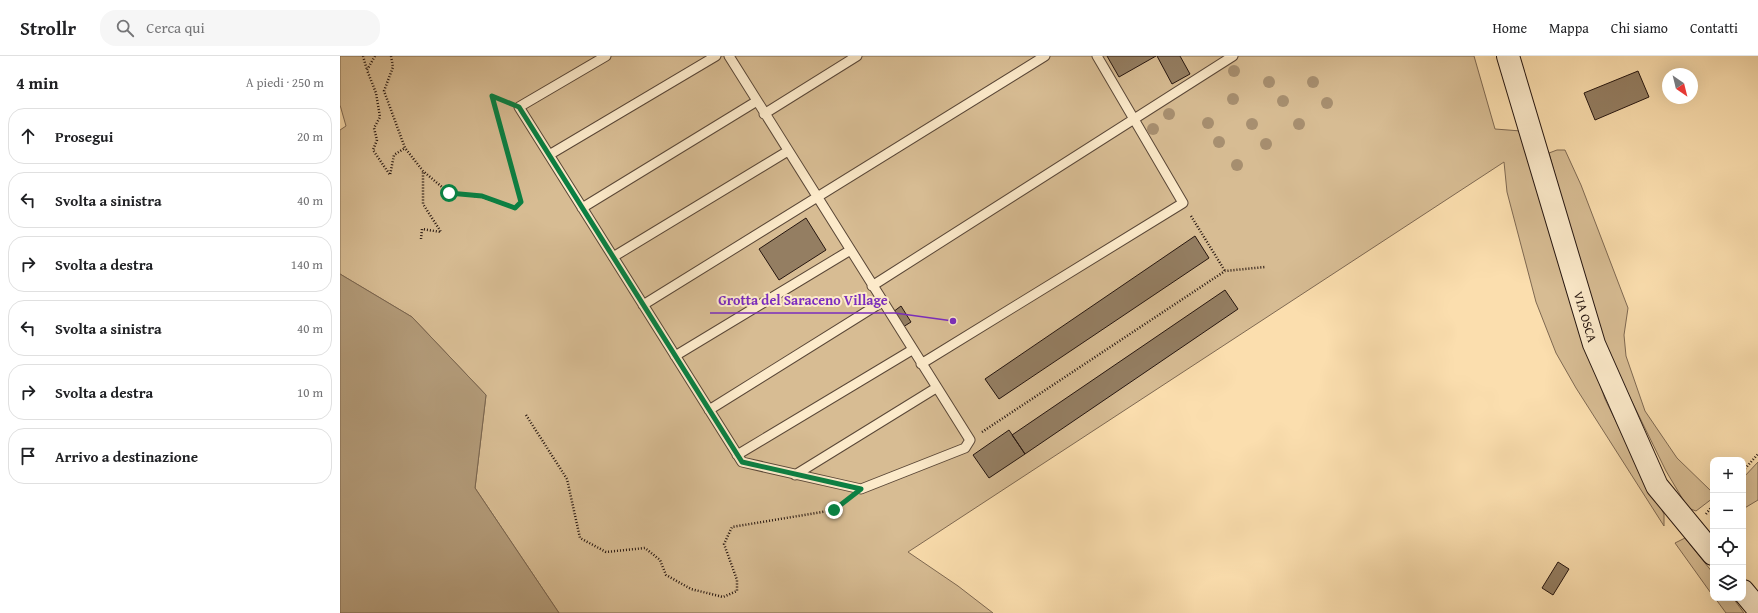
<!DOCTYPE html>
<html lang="it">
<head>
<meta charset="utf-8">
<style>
	:root { --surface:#fff; --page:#f6f6f6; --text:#202124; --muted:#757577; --line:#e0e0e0 }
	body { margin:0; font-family:"Gentium Book Plus",serif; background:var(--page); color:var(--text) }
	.controls { position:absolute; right:12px; bottom:12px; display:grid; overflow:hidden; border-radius:8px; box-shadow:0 4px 16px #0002 }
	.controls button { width:36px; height:36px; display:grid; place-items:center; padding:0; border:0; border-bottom:1px solid var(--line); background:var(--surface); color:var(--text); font:20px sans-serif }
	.compass { position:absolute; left:1322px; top:12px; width:36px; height:36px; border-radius:50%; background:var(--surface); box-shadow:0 4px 16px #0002; rotate:145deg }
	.stop { position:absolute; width:12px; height:12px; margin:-9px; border:3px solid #0b8043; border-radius:50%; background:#fff }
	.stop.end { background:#0b8043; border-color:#fff; box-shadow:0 1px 4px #0008 }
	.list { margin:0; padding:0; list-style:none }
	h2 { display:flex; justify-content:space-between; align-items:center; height:52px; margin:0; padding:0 16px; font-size:17px }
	h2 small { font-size:13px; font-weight:400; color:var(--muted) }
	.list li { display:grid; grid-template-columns:26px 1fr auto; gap:12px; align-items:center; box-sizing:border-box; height:56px; margin:0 8px 8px; padding:0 8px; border:1px solid var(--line); border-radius:16px }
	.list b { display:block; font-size:15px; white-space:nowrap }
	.list em { font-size:13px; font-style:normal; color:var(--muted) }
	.icon { flex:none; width:22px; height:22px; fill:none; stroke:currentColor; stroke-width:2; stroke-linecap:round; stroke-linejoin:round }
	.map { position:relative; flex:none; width:1418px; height:557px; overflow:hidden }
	header { display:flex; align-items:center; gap:24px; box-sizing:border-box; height:56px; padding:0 20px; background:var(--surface); border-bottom:1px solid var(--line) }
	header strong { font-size:19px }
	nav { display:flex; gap:22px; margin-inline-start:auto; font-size:14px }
	.search { width:280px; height:36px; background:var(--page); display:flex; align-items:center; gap:10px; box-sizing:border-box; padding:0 14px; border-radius:16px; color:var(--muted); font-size:15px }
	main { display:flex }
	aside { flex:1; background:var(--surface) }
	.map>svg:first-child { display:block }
</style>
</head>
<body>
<header>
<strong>Strollr</strong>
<div class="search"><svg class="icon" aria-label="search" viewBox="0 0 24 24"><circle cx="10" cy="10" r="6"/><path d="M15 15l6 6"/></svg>Cerca qui</div>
<nav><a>Home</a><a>Mappa</a><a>Chi siamo</a><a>Contatti</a></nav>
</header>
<main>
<aside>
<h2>4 min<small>A piedi · 250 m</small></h2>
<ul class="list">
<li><svg class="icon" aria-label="ahead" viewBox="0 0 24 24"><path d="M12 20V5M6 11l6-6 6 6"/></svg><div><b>Prosegui</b></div><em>20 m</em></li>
<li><svg class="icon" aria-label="left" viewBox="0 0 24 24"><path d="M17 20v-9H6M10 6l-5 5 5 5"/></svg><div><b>Svolta a sinistra</b></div><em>40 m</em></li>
<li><svg class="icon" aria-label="right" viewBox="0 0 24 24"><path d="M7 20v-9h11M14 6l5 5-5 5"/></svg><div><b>Svolta a destra</b></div><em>140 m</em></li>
<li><svg class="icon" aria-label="left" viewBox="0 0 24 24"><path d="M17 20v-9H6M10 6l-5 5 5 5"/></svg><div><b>Svolta a sinistra</b></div><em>40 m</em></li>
<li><svg class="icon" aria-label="right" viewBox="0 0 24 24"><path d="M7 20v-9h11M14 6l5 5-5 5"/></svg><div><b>Svolta a destra</b></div><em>10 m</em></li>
<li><svg class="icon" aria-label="arrive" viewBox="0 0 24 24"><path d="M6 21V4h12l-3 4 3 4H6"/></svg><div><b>Arrivo a destinazione</b></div></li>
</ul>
</aside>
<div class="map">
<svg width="1418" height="557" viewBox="0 0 1418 557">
	<rect width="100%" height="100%" fill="#fbdeae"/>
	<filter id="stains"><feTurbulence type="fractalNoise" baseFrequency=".005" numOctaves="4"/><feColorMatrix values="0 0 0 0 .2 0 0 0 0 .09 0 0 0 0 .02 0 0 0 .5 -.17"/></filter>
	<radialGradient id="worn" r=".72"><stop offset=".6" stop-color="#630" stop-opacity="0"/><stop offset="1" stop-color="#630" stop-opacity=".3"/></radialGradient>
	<!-- green -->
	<path fill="#d7bc93" stroke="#7e6851" d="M0 0H1134L1155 73 1181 75 1226 233 1265 343 1298 411 1324 458V470L1236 332 1216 297 1196 246 1167 136 1164 106 568 496 618 530 653 557H219L135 432 146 339 72 261 0 218V74L6 70 0 49Z
		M1217 94H1225L1241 129 1288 252 1284 279 1286 300 1305 355 1337 402 1371 435 1373 434V442L1356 455 1348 452 1326 415 1274 309 1251 253 1209 97Z
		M1418 406V444L1403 453V422Z
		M1345 482 1373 517V540L1335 487Z
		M1375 542H1393L1404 557H1386Z"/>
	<!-- water -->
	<path fill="#b29a78" stroke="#7a654e" d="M0 218 72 261 146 339 135 432 219 557H0Z"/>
	<!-- building -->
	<path fill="#947e62" stroke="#25150f" d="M767 0H816L779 21Z
		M817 0H840L850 18 832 28Z
		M1298 15 1309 41 1255 64 1244 37Z
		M466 162 486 194 439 224 419 193Z
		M855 180 869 202 659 343 645 323Z
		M885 234 898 253 685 398 672 379Z
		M561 250 571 266 563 271 553 256Z
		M669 374 685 398 649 422 633 399Z
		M1218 506 1229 513 1213 539 1202 532Z"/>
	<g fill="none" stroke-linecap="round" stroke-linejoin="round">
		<defs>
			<path id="lane" d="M266 0 179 51 402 406 521 433 625 392 630 384 389 0
				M424 58 517 0
				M209 99 376 0
				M242 152 417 45
				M273 201 448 95
				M532 230 893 0
				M303 249 705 0
				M335 300 509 195
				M581 308 843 147 757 0
				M369 354 542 246
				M397 399 572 294
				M455 419 596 332"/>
			<g id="secondary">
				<path id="s1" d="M1168 0 1254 288 1317 430 1373 498"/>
				<path d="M1403 535 1418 553"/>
			</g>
		</defs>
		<!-- lane casing -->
		<use href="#lane" stroke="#5a4737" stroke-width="11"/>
		<!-- secondary casing -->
		<use href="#secondary" stroke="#25150f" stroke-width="24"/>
		<!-- path -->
		<path stroke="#25150f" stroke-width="2.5" stroke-dasharray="1 2" stroke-linecap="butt" d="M23 0 27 14
			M35 0 27 14 36 37 40 61 34 72 37 84 33 94 50 119 54 99 65 92
			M51 0 53 11 44 35 65 92 83 115 109 137 142 141 175 152 181 146 152 40 166 46
			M851 160 885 215
			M81 183 82 173 101 176 83 148V115
			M186 359 227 423 240 482 266 496 305 492 320 504 326 519 351 533 383 541 397 535V524L384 488 392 471 494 454 506 445
			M642 376 885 215 925 211
			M1403 415 1418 398
			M1366 458 1373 449"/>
		<!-- lane -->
		<use href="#lane" stroke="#fceaca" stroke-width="9"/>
		<!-- secondary -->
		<use href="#secondary" stroke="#fceaca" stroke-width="22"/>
	</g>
	<!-- trees -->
	<g fill="#a78f70">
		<circle cx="894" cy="15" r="6"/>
		<circle cx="929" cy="26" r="6"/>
		<circle cx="973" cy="26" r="6"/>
		<circle cx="893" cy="43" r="6"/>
		<circle cx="943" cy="45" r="6"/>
		<circle cx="987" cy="47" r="6"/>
		<circle cx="829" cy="58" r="6"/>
		<circle cx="868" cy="67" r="6"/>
		<circle cx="912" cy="68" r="6"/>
		<circle cx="959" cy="68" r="6"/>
		<circle cx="813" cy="73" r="6"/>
		<circle cx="879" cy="86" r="6"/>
		<circle cx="926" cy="88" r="6"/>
		<circle cx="897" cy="109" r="6"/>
	</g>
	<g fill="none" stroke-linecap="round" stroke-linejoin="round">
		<!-- route -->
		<path stroke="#0b8043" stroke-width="5" d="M109 137 142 140 175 152 181 146 152 40 179 51 402 406 521 433 494 454"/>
	</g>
	<g text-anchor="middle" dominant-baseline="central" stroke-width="4" stroke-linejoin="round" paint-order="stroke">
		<!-- street labels -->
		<g font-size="13" fill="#25150f" stroke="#fceaca">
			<text stroke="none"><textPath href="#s1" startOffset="272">VIA OSCA</textPath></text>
		</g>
	</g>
	<!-- callouts -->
	<path fill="none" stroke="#7b2cbf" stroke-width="1.5" d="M613 265L555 257H370"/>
	<circle fill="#7b2cbf" stroke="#fceaca" stroke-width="1.5" cx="613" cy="265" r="4"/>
	<g font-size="14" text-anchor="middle" font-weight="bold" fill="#7b2cbf" stroke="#fceaca" stroke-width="4" stroke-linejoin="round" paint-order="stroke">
		<text x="463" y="249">Grotta del Saraceno Village</text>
	</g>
	<rect width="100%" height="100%" filter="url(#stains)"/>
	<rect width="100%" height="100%" fill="url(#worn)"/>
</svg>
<div class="controls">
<button>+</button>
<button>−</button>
<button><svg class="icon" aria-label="locate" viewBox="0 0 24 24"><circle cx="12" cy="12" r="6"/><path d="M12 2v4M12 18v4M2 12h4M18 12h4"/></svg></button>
<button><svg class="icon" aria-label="layers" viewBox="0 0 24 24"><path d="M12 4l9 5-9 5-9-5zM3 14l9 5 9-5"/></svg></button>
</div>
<svg class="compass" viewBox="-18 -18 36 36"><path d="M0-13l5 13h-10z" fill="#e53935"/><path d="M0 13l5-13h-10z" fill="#757577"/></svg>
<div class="stop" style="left:109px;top:137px"></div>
<div class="stop end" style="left:494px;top:454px"></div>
</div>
</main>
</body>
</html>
